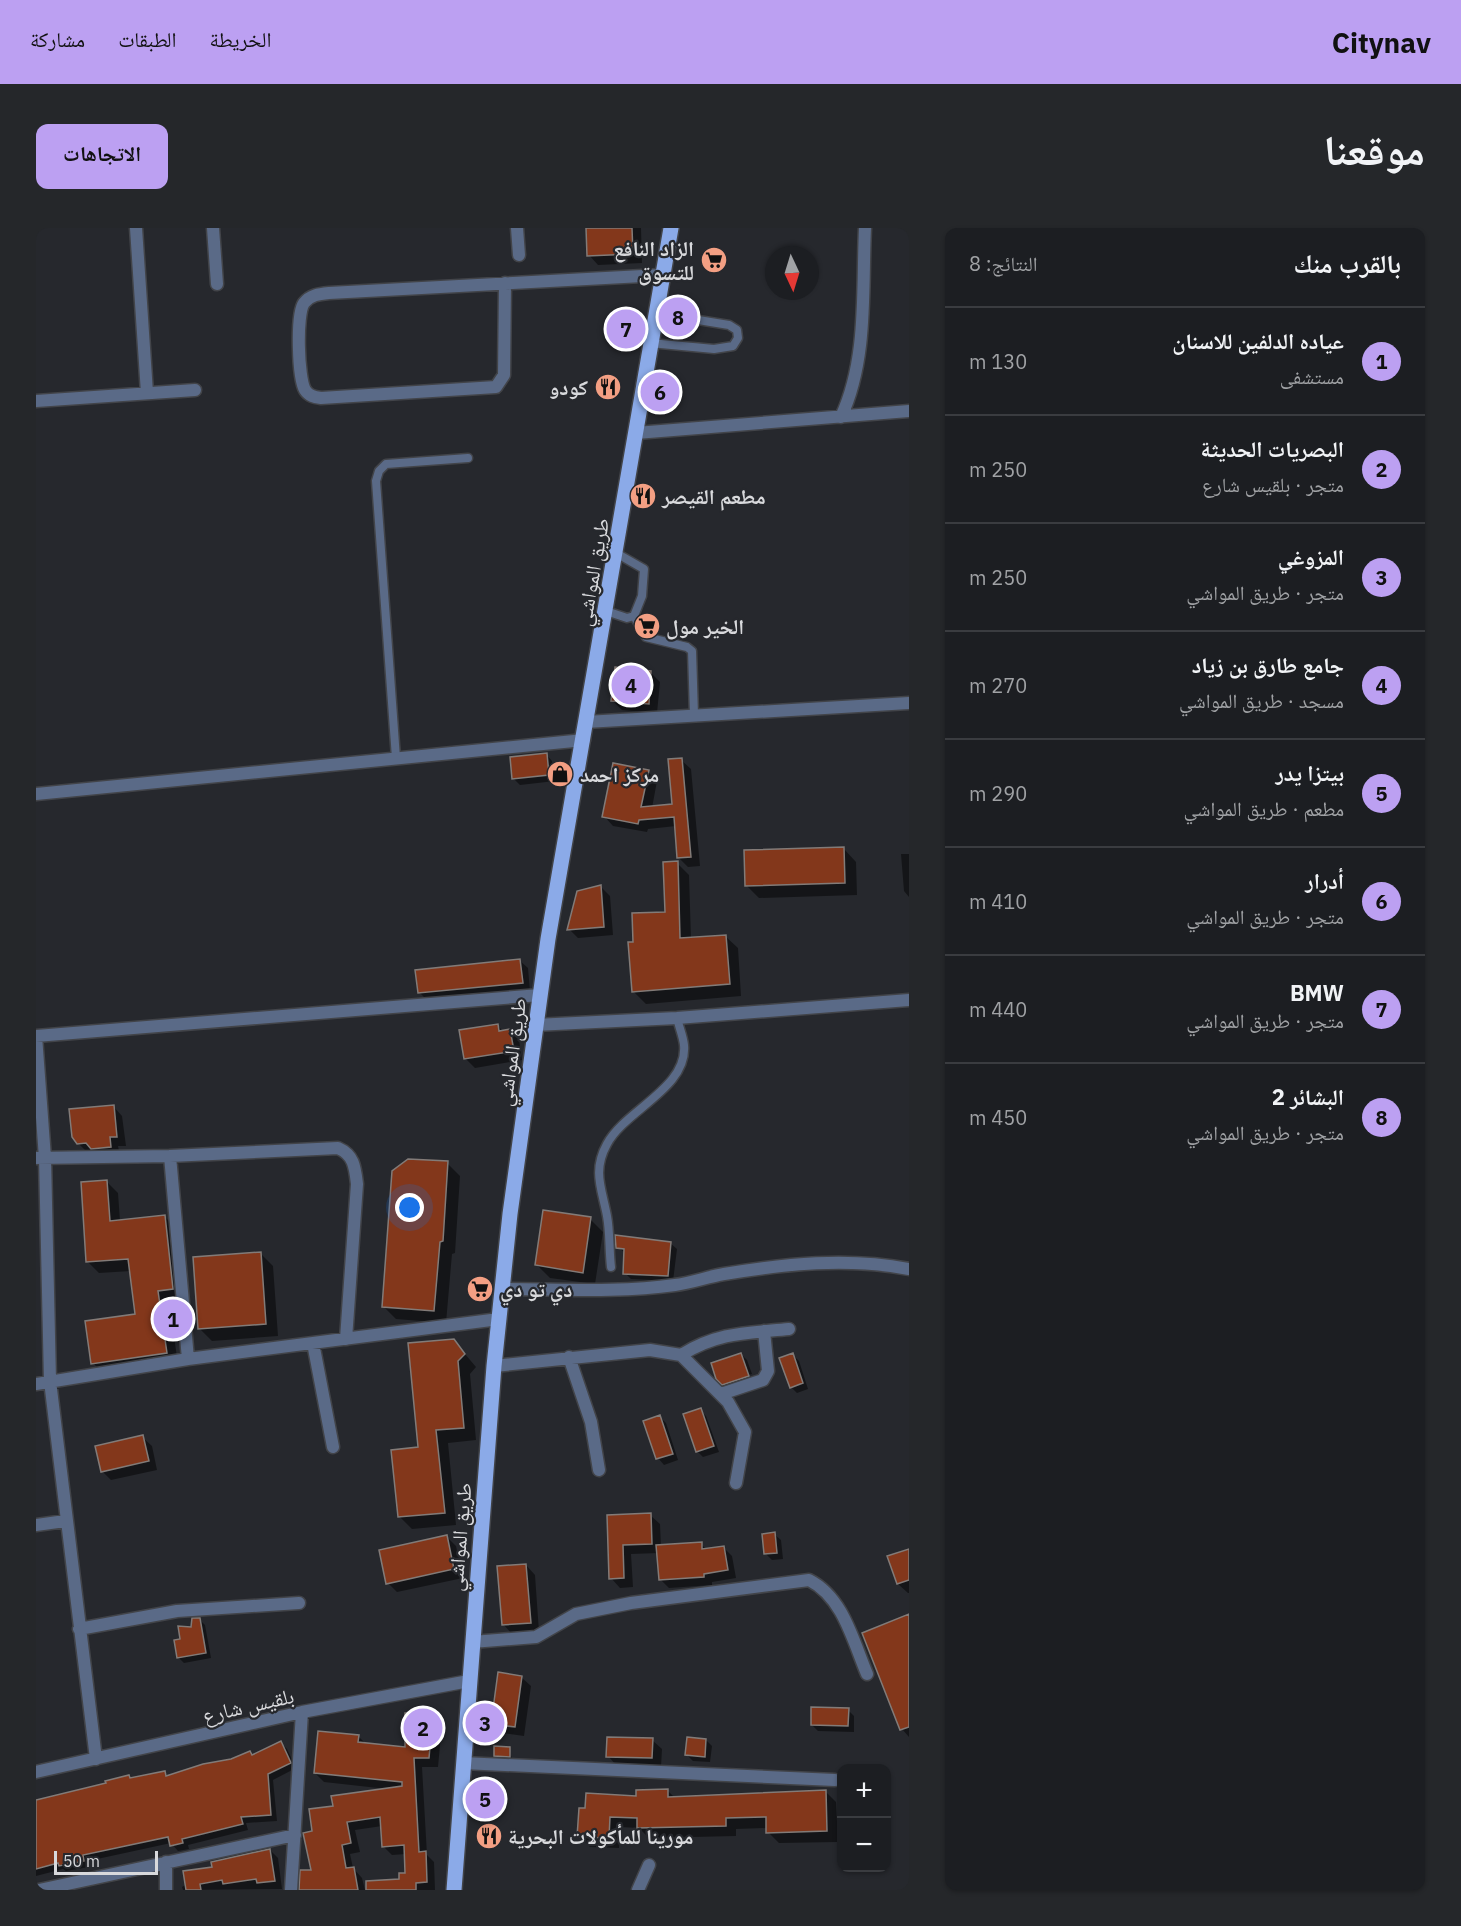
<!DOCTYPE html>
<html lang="ar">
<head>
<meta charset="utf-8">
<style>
	:root { --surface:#1c1e22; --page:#25272a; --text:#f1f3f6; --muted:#a0a2a5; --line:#3a3c40; --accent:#bca0f2 }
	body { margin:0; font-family:"IBM Plex Sans","Noto Naskh Arabic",sans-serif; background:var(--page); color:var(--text); direction:rtl }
	.controls { position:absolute; right:18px; bottom:18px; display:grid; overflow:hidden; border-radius:12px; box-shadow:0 2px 4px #0004 }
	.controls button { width:54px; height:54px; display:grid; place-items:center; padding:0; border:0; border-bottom:2px solid var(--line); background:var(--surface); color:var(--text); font:30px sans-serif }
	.compass { position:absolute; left:729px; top:18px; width:54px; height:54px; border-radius:50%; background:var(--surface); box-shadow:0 2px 4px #0004; rotate:176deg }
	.scale { position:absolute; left:18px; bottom:15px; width:104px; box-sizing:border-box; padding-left:6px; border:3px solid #d8d9dc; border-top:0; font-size:16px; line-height:21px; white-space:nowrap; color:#d8d9dc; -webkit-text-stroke:4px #26282d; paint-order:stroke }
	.you { position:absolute; left:374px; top:980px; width:21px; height:21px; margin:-15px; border:4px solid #fff; border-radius:50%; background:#1a73e8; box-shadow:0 0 0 9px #1a73e833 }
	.badge { display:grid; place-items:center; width:39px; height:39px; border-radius:50%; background:var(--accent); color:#111; font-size:20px; font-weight:700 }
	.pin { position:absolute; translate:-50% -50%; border:3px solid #fff; box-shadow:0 2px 6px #0006 }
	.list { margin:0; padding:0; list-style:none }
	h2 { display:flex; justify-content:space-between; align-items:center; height:78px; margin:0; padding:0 24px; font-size:26px }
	h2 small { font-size:20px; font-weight:400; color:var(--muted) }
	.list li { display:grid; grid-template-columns:39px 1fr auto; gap:18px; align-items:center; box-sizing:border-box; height:108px; padding:0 24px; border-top:2px solid var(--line) }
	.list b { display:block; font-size:22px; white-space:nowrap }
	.list p { margin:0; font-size:20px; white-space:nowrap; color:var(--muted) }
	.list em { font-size:20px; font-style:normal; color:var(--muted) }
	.map { position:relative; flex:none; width:873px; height:1662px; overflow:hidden; direction:ltr; border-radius:12px }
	header { display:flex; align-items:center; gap:36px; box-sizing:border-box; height:84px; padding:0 30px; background:var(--accent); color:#111 }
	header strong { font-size:28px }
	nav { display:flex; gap:33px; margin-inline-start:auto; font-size:21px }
	.intro { display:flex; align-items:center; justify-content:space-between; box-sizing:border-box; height:144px; padding:0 36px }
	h1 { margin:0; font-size:42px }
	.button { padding:15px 27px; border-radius:12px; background:var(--accent); color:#111; font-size:21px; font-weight:700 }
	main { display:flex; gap:36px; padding:0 36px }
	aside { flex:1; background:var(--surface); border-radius:12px; box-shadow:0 2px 4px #0004 }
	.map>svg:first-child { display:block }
</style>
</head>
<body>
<header>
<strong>Citynav</strong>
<nav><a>الخريطة</a><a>الطبقات</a><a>مشاركة</a></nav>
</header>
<div class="intro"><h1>موقعنا</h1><a class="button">الاتجاهات</a></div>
<main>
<aside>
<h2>بالقرب منك<small>النتائج: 8</small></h2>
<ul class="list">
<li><span class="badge">1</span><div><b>عياده الدلفين للاسنان</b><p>مستشفى</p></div><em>130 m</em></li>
<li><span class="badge">2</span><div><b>البصريات الحديثة</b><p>متجر · بلقيس شارع</p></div><em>250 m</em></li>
<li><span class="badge">3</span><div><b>المزوغي</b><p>متجر · طريق المواشي</p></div><em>250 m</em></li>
<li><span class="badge">4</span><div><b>جامع طارق بن زياد</b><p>مسجد · طريق المواشي</p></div><em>270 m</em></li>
<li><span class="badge">5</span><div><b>بيتزا يدر</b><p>مطعم · طريق المواشي</p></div><em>290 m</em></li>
<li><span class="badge">6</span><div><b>أدرار</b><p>متجر · طريق المواشي</p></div><em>410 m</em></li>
<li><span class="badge">7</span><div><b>BMW</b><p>متجر · طريق المواشي</p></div><em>440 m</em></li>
<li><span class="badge">8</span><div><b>البشائر 2</b><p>متجر · طريق المواشي</p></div><em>450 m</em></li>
</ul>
</aside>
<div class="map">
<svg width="873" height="1662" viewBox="0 0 873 1662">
	<rect width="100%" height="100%" fill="#26282d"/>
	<!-- shadow -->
	<path fill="#0007" d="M552 0H605L606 35 562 37 553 27Z
		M614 444 624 454 621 485 586 482 576 472Z
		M510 526 516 533 519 553 484 557 478 551Z
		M645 532 655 541 664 638 652 639 643 630 640 598 612 601 611 604 577 598 568 588 612 544 621 553 616 580 638 578Z
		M808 621 820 634 821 667 723 670 710 657Z
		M865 626H873V669L868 663Z
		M641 635 653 647 655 711 689 708 702 720 705 768 610 776 598 764 599 715 630 685Z
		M565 659 574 668 577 707 542 710 533 701Z
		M483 732 492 740 494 763 391 772 383 764Z
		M462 798 468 804 474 803 483 812 486 832 439 840 429 830Z
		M77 878 86 888 90 918H82L84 928 52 925 42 915Z
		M411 935 424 948 419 1025 416 1026 410 1095 360 1091 348 1079Z
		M70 953 82 965 84 993 128 988 140 1000 148 1073 133 1074 142 1136 69 1147 57 1135 100 1087 95 1043 63 1045 51 1033Z
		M554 991 567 1004 559 1056 514 1050 501 1037Z
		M634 1015 641 1021 637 1053 595 1051 589 1045 590 1026 582 1019Z
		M224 1025 237 1038 242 1108 176 1113 164 1101Z
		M418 1113 440 1139 434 1146 440 1212 412 1215 420 1297 376 1301 363 1288Z
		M705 1126 711 1132 716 1146 687 1155Z
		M757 1127 763 1133 772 1161 761 1165 755 1159Z
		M717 1148 718 1154 694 1162 689 1157Z
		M664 1182 670 1188 683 1224 667 1229 661 1223Z
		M624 1189 630 1195 642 1232 628 1237 622 1230Z
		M106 1209 116 1218 121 1242 75 1252 66 1243Z
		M614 1287 624 1296 625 1319 665 1316 671 1322 687 1319 696 1328 700 1350 676 1354V1357L633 1360 624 1351 623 1325 595 1326 597 1359 584 1360 575 1350 573 1288Z
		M738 1306 745 1312 747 1331 736 1332 730 1326Z
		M410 1308 420 1318 427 1350 361 1364 352 1355Z
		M873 1322V1365H872L862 1356 853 1329Z
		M490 1337 499 1347 503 1404 476 1406 467 1396Z
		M873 1386V1509L866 1501Z
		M163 1391 169 1397 175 1430 148 1435 142 1429 146 1412Z
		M485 1449 495 1458 488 1508 466 1505 457 1496Z
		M812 1482 818 1488V1504L782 1503 776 1497Z
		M397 1487 406 1496 402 1539H386L391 1627 398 1634 399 1662H343L365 1653 371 1646 370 1626 356 1627 347 1618 346 1598 319 1602 324 1624 314 1626 317 1640 326 1650 329 1662H265L277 1644 278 1605 298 1579 351 1561 288 1554 279 1545 322 1508 330 1516 370 1520Z
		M616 1512 626 1521 625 1539 581 1538 572 1528Z
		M670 1512 676 1518 674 1534 657 1533 651 1527Z
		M245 1515 251 1521 260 1540 237 1552 241 1593 210 1595 212 1602 152 1617 153 1621 142 1623 135 1615 52 1633 53 1639 30 1643 27 1641 0 1648V1573L72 1557 93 1548 96 1551 128 1544 133 1549 217 1528Z
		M473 1520 476 1531 459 1528Z
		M631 1562 639 1570 789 1563 800 1574 802 1614 743 1615 732 1604 731 1600 700 1601V1608L613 1610 603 1600 584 1599 583 1620 554 1619 543 1608 601 1569Z
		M234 1622 242 1630 246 1661 147 1662 146 1659 177 1640Z"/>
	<!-- building -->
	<path fill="#83371b" stroke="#827b78" stroke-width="1.5" d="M550 0H596L597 26 551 28Z
		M579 439 615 443 613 476 575 473Z
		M511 525 513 547 476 551 474 529Z
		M646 530 655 629 641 630 638 589 603 592 602 596 566 589 577 535 613 542 605 579 636 576 632 531Z
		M808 619 809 655 709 658 708 622Z
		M642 633 644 710 690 707 694 756 596 764 592 714H597L596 685 629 684 627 634Z
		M565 657 568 699 531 702 541 663Z
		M484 731 487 755 382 765 379 742Z
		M462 796 463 803 474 801 478 823 428 831 423 802Z
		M78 877 81 909H74L75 919 55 921 50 915 41 916 36 909 33 881Z
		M372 931 412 933 407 1013 404 1014 398 1083 346 1079 356 943Z
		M71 952 74 993 129 987 137 1061 122 1063 131 1125 55 1136 49 1093 99 1086 92 1031 50 1034 45 954Z
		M507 982 555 989 547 1045 499 1037Z
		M579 1007 635 1014 632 1048 587 1046 588 1021 580 1020Z
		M225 1024 230 1096 162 1101 157 1029Z
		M418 1111 429 1126 422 1133 428 1200 400 1202 409 1285 362 1289 355 1222 382 1219 372 1115Z
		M705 1125 713 1148 686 1157 680 1151 675 1135Z
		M757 1125 767 1155 754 1160 743 1130Z
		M665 1180 678 1218 660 1224 647 1186Z
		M624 1187 637 1226 620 1231 607 1193Z
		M107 1207 113 1233 65 1244 59 1218Z
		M615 1285 616 1316 587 1317 588 1350 573 1351 571 1287Z
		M739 1304 741 1325 728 1326 726 1306Z
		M411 1307 418 1341 350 1356 343 1322Z
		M666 1314V1321L688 1318 692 1342 668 1346V1349L623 1352 620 1317Z
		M873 1321V1352L861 1356 851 1328Z
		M490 1336 495 1395 466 1397 461 1338Z
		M873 1386V1499L864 1502 826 1405Z
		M156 1390H164L170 1425 141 1430 138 1412 144 1411 142 1398 155 1399Z
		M462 1444 486 1448 479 1499 455 1496Z
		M775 1479 813 1480 812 1498 775 1497Z
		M369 1485 397 1486 393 1530H378L383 1624 390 1623 391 1654 380 1655V1662H330V1653L363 1651V1645H369L368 1617 346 1619 344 1589 311 1594 315 1615 306 1617 310 1640 318 1639 322 1662H263L264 1642H275L267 1605 276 1603 273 1581 297 1578 295 1568 366 1558V1554L278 1545 282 1503 323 1507 322 1514 369 1519Z
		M571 1509 617 1510 616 1530 570 1529Z
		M651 1509 670 1511 669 1529 649 1527Z
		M245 1513 255 1535 232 1546 235 1587 205 1589 207 1596 146 1611 147 1615 134 1618 132 1609 47 1627 48 1633 23 1638 22 1635 0 1641V1572L70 1555 69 1553 93 1547 94 1550 129 1543 130 1548 167 1536 195 1531 214 1523 216 1527Z
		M458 1518 474 1519V1529L458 1528Z
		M632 1561V1569L790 1562 791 1603 730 1605V1589L690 1590V1598L601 1600V1590L574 1589 573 1610 541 1609 543 1580H549L550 1565 600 1568V1562Z
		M234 1621 239 1653 221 1655 220 1651 187 1656 186 1652 164 1656 165 1662H150L147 1643 176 1639 175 1634Z"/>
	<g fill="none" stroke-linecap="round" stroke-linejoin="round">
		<defs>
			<path id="service" d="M614 115 678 121 697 118 702 110 701 102 693 97 619 85
				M580 325 608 341 606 368 598 388
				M570 383 591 390 598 388 610 409 651 419 656 423 658 487
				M360 530 340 253 343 243 350 236 432 230
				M575 1039C573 1022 574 1004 571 988 566 961 556 943 571 916 589 882 652 860 648 817 647 808 643 799 641 790"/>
			<path id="minor" d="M100 0 111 165
				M177 0 181 56
				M481 0 483 27
				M469 55 468 147 460 159 285 170C278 169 273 168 269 162 262 150 260 86 268 75 274 67 283 66 293 65L625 47
				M0 173 159 162
				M805 189C832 131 826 62 829 0
				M600 205 873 183
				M550 494 873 475
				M0 566 548 512
				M499 797 641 790 873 772
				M134 928 152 1131
				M0 930 134 928 302 920C318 927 319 939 321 956L310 1111
				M466 1061C523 1061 582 1065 639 1057 655 1055 671 1049 688 1046 749 1036 811 1029 873 1041
				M277 1115 297 1219
				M645 1127C682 1104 711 1105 753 1101
				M533 1129 555 1194 563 1242
				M458 1138 614 1122 645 1127 692 1174 709 1204 700 1255
				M0 1156 152 1131 463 1091
				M685 1166 727 1152 732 1143 728 1103
				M0 1297 29 1293
				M43 1401 141 1383 263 1375
				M436 1414 500 1409 540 1386 595 1375 773 1352C807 1369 817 1413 831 1446
				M60 1531 14 1153 9 930 0 808 504 767
				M427 1535 799 1552
				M0 1544 266 1484 433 1453
				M3 1662 259 1607
				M130 1662V1634
				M255 1662 266 1484
				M602 1662 613 1637"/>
			<path id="primary" d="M418 1662 458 1138 474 986 512 711 635 0"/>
		</defs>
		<!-- service casing -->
		<use href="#service" stroke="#424449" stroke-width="11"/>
		<!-- minor casing -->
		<use href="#minor" stroke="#424449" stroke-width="15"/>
		<!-- primary casing -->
		<use href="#primary" stroke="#424449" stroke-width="18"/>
		<!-- service -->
		<use href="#service" stroke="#5a6a87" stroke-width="8"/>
		<!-- minor -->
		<use href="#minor" stroke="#5a6a87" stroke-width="12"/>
		<!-- primary -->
		<use href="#primary" stroke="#8baae8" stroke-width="15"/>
	</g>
	<!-- icons -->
	<defs>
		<symbol id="supermarket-disc" viewBox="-11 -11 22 22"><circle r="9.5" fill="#f39f83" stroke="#26282d"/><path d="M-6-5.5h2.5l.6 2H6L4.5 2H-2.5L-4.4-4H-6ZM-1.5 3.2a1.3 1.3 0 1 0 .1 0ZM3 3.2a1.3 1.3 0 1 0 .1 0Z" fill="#111"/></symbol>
		<symbol id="restaurant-disc" viewBox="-11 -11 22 22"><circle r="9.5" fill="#f39f83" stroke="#26282d"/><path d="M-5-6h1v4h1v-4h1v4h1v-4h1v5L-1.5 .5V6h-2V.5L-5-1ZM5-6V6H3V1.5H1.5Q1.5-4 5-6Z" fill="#111"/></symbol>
		<symbol id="shop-disc" viewBox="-11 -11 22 22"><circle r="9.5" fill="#f39f83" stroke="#26282d"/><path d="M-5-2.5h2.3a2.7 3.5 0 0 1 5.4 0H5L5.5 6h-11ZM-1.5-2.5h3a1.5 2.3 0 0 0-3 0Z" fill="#111"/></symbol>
	</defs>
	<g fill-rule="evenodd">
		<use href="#supermarket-disc" x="663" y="17" width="30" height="30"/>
		<use href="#restaurant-disc" x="557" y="144" width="30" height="30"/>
		<use href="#restaurant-disc" x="592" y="253" width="30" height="30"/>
		<use href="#supermarket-disc" x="596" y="383" width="30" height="30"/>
		<use href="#shop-disc" x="509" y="531" width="30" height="30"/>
		<use href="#supermarket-disc" x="429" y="1046" width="30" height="30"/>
		<use href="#restaurant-disc" x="438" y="1593" width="30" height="30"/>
	</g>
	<g text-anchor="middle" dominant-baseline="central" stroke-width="4.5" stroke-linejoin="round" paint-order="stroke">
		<!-- poi labels -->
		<g font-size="21" font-weight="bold" fill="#d8d9dc" stroke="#26282d" text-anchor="start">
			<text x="658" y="20" text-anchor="end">الزاد النافع<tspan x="658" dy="24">للتسوق</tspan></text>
			<text x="552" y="159" text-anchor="end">كودو</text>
			<text x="626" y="268">مطعم القيصر</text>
			<text x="630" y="398">الخير مول</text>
			<text x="544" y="546">مركز احمد</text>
			<text x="464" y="1061">دي تو دي</text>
			<text x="472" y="1608">مورينا للمأكولات البحرية</text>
		</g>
		<!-- street labels -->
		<g font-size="21" fill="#d8d9dc" stroke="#26282d">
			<text transform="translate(556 344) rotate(-80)">طريق المواشي</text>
			<text transform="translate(475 824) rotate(-82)">طريق المواشي</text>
			<text transform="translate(423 1309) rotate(-85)">طريق المواشي</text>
			<text transform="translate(212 1477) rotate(-13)">بلقيس شارع</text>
		</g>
	</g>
</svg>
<div class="controls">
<button>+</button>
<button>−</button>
</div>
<svg class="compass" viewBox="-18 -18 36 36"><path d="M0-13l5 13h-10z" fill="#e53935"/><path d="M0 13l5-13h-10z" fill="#a0a2a5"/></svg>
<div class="scale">50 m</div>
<div class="you"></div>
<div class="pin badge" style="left:137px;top:1091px">1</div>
<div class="pin badge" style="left:387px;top:1500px">2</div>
<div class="pin badge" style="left:449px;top:1495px">3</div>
<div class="pin badge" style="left:595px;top:457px">4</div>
<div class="pin badge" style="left:449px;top:1571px">5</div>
<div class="pin badge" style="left:624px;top:164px">6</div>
<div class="pin badge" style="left:590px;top:101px">7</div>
<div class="pin badge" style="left:642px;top:89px">8</div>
</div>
</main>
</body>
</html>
